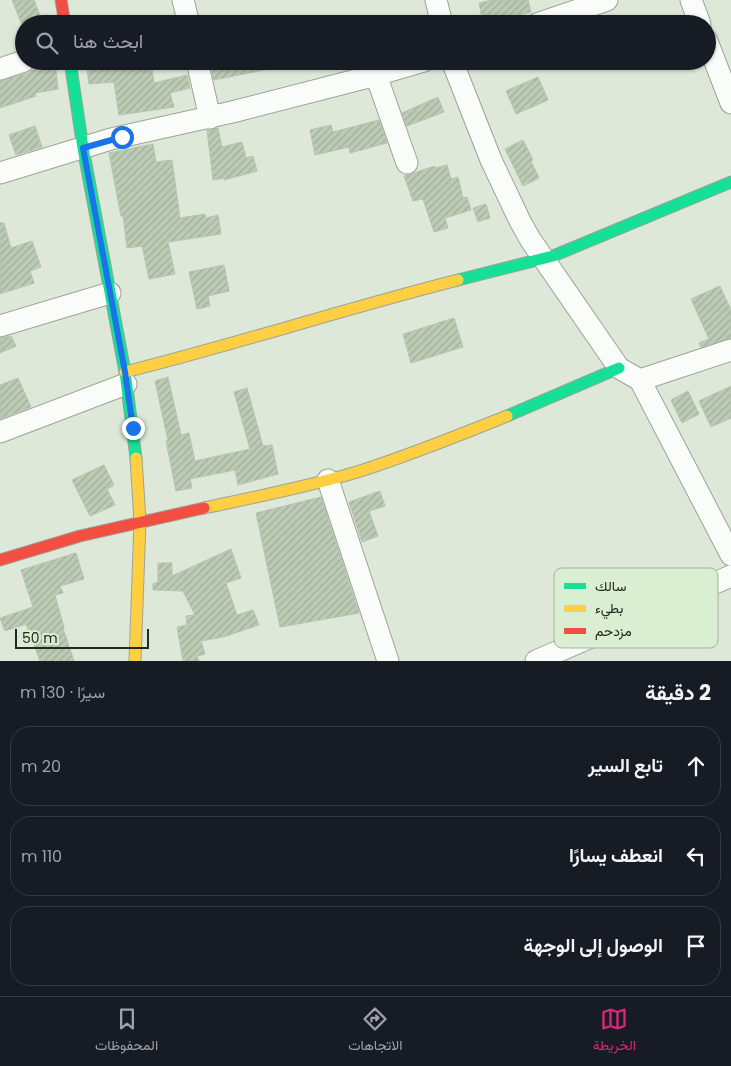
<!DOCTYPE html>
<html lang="ar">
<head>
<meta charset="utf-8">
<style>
	:root { --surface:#171b24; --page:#20242c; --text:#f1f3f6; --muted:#9ea1a6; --line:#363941; --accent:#db2777 }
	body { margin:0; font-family:Poppins,Vazirmatn,sans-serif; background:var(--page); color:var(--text); direction:rtl }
	.scale { position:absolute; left:15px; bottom:12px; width:134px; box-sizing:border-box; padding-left:5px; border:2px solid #22291f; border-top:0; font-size:14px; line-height:18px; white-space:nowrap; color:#22291f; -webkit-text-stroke:4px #daeed2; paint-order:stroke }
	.stop { position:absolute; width:15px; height:15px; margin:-11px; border:4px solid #1a73e8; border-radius:50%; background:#fff }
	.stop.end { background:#1a73e8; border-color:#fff; box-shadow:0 1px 5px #0008 }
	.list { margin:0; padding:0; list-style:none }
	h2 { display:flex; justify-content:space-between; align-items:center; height:65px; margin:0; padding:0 20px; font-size:21px }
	h2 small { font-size:16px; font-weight:400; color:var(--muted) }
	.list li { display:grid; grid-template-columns:32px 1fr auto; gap:15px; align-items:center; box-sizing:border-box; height:80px; margin:0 10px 10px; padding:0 10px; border:1px solid var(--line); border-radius:20px }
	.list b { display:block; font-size:19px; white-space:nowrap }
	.list em { font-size:16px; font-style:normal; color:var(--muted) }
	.icon { flex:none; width:28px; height:28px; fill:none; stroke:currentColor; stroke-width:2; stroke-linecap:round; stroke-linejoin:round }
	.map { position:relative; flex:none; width:731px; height:661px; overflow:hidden; direction:ltr }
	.search { position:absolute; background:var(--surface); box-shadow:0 1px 4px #0004; left:15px; right:15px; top:15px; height:55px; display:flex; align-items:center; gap:12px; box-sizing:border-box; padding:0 18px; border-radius:28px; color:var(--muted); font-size:19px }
	.sheet { height:335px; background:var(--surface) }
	nav { display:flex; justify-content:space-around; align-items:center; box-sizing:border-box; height:70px; border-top:1px solid var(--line); background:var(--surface); font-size:14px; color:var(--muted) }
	nav a { display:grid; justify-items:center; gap:2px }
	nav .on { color:var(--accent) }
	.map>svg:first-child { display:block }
</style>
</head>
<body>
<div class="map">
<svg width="731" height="661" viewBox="0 0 731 661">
	<defs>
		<pattern id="building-hatch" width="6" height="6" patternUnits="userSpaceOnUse" patternTransform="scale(1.25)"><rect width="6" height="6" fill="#bbcbb4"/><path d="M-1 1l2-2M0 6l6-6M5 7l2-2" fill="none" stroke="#a0ae9a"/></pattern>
	</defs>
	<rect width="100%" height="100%" fill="#dde8d8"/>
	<!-- building -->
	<path fill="url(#building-hatch)" stroke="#b9c2b5" d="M12 0H34L41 18 22 25Z
		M493 0H528L531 12 483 24 479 3Z
		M45 61H55L58 89 35 93 36 96 0 108V81L28 73 33 70 36 65Z
		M86 61H151L154 83 187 75 190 88 170 93 174 107 119 115 114 82 89 84Z
		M210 61H273L274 68 214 80Z
		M538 77 548 100 516 114 506 91Z
		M438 97 444 112 407 126 402 113Z
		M379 120 387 143 350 153 349 147 315 155 310 130 331 125 333 132Z
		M35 126 42 147 16 155 9 135Z
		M218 128 222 147 242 142 246 158 253 156 257 171 224 180V178L213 180 207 130Z
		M523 140 533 160 531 161 539 178 523 186 505 149Z
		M153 144 156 162 172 160 180 218 205 214 206 218 218 215 221 234 168 242 175 274 149 279 142 246 127 248 123 216H121L109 153Z
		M447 165 451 179 458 177 463 198 467 197 471 210 445 218 448 228 434 232 423 199 413 201 404 176 435 166 436 168Z
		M486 204 490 218 478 222 473 208Z
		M0 223H4L11 248 32 241 41 267 30 271 34 283 0 294Z
		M224 265 229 291 208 296 210 306 197 309 189 272Z
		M720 286 731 310V338L701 347 699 343 709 339 691 299Z
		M454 318 463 347 411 363 403 334Z
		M11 336 16 346 0 353V338Z
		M168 377 181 435 189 433 195 461 250 449 234 392 247 388 263 446 272 445 278 474 238 485 235 470 190 479 192 488 176 491 166 441H168L155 381Z
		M18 378 31 407 0 419V385Z
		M731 386V418L711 427 699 401Z
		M688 391 699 414 682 423 671 400Z
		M104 465 114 485 107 489 115 505 90 516 72 480Z
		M380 491 385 506 369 511 378 536 362 542 349 502Z
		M321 497 359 613 280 627 256 513Z
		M231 549 241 578 226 583 237 615 253 610 259 625 223 637 201 641 205 654 197 656 199 661H183L177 627 187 625 186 616 195 615 183 591 153 590V584L158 582V563H172V576Z
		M76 553 84 579 60 586 63 593 55 595 64 627 63 628 74 661H40L26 624 5 631 0 618 33 607 21 570Z"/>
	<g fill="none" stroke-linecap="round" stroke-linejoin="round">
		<defs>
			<path id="street" d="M183 0 189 24
				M436 0 442 24
				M691 0 700 24
				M537 24 607 0
				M707 41 731 103
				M197 61 210 118
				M452 61 491 160 520 221 530 239 619 368 640 380 731 555
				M0 69 24 61
				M376 75 407 163
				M0 173 111 139 232 112 376 75 424 61
				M0 326 110 293
				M640 380 731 350
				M0 432 126 384
				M328 480 388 661
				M536 661 731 576"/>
			<path id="fast" d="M70 61 83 148 125 372 136 458
				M458 280 553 256 731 182
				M507 416 619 368"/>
			<path id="slow" d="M125 372C237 344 347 308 458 280
				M204 508C255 497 307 487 357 472 408 456 457 436 507 416
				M135 661 140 521 136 458"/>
			<path id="jam" d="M61 0 65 24
				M0 560 80 536 204 508"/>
		</defs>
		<!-- street casing -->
		<use href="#street" stroke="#9ca498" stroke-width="23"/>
		<!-- fast casing -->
		<use href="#fast" stroke="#9ca498" stroke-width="13"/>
		<!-- slow casing -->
		<use href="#slow" stroke="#9ca498" stroke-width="13"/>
		<!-- jam casing -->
		<use href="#jam" stroke="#9ca498" stroke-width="13"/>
		<!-- street -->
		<use href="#street" stroke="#fafcf9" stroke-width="21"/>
		<!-- fast -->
		<use href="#fast" stroke="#16e098" stroke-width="11"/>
		<!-- slow -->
		<use href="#slow" stroke="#ffcf43" stroke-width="11"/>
		<!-- jam -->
		<use href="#jam" stroke="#f24e42" stroke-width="11"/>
	</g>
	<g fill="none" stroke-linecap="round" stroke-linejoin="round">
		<!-- route -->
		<path stroke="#1a73e8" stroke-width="6" d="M122 137 83 148 125 372 133 428"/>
	</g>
	<!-- legend -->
	<rect x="554" y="568" width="164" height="80" rx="8" fill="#daeed2" stroke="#a3b39c" stroke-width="1"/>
	<rect x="564" y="583" width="22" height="6" fill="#16e098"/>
	<rect x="564" y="605" width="22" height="7" fill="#ffcf43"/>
	<rect x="564" y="628" width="22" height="6" fill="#f24e42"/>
	<g font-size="14" fill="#22291f">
		<text x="595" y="591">سالك</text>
		<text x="595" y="613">بطيء</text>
		<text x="595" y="636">مزدحم</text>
	</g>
</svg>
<div class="scale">50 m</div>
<div class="stop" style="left:122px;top:137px"></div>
<div class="stop end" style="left:133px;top:428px"></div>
<div class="search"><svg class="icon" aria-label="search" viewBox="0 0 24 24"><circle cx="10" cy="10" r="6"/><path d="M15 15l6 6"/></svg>ابحث هنا</div>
</div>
<section class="sheet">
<h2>2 دقيقة<small>سيرًا · 130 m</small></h2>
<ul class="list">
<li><svg class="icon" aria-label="ahead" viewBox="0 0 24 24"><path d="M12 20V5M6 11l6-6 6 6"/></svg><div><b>تابع السير</b></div><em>20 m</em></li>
<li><svg class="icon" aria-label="left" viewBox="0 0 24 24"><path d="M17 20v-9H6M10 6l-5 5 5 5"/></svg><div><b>انعطف يسارًا</b></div><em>110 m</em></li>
<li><svg class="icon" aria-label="arrive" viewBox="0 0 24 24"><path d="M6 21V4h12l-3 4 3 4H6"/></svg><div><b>الوصول إلى الوجهة</b></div></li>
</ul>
</section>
<nav>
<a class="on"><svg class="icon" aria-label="map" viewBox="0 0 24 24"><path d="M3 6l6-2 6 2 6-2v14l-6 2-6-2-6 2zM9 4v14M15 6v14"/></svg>الخريطة</a>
<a><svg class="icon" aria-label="directions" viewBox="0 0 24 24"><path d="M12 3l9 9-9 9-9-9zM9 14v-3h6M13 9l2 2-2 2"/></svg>الاتجاهات</a>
<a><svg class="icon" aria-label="saved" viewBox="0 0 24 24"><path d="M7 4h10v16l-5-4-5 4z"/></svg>المحفوظات</a>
</nav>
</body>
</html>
